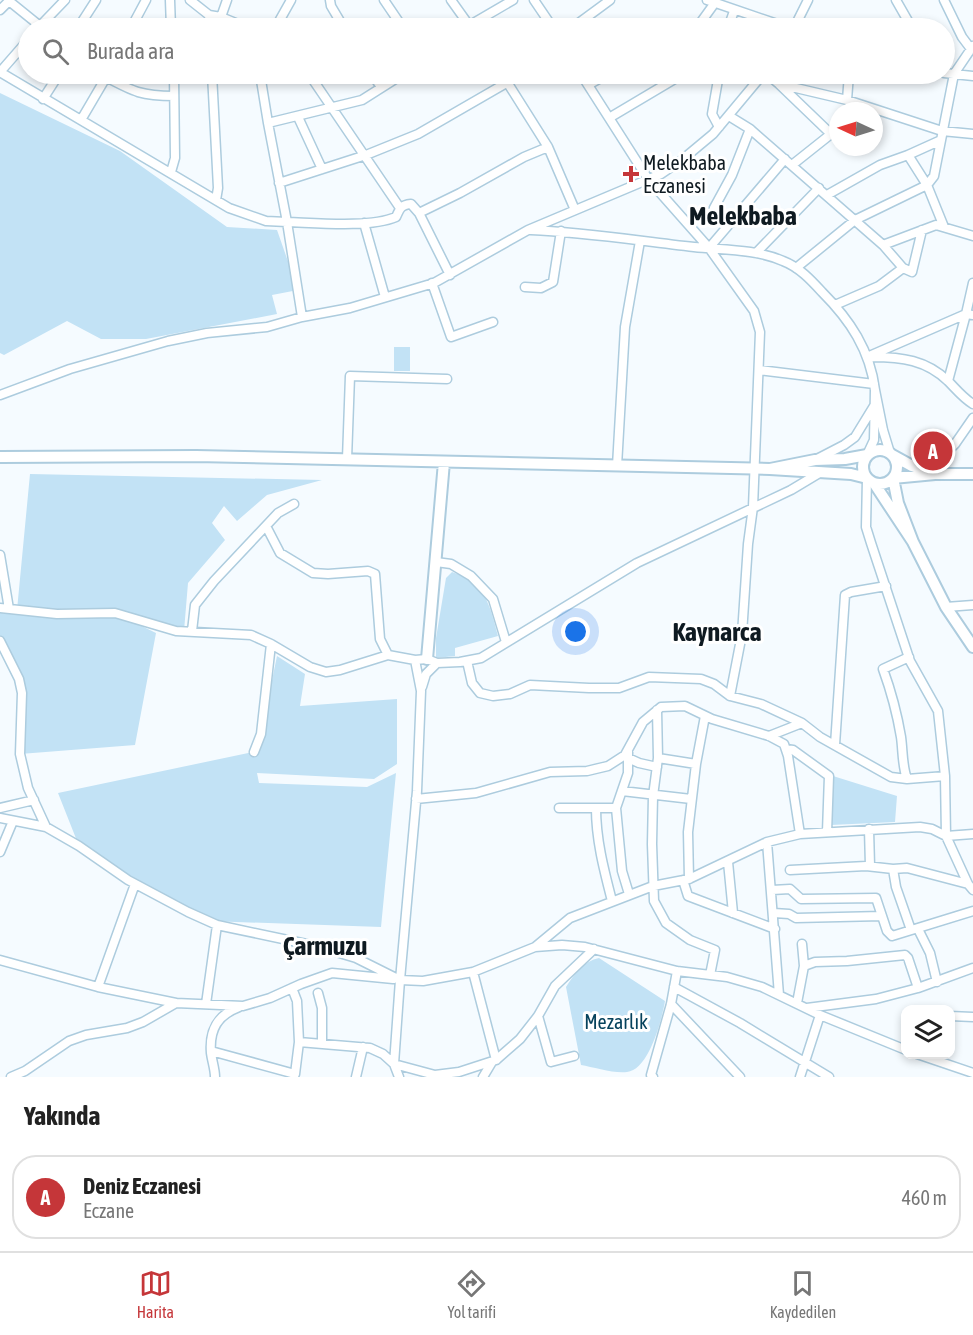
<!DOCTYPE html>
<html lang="tr">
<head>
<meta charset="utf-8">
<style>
	:root { --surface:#fff; --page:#f6f6f6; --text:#222; --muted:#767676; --line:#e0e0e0; --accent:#c53639 }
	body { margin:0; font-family:"Asap Condensed",sans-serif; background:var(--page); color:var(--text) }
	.controls { position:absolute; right:18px; bottom:18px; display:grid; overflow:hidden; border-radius:12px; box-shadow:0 3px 9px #0003 }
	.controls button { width:54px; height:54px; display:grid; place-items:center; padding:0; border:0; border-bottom:2px solid var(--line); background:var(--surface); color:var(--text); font:30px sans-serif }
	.compass { position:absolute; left:829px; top:102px; width:54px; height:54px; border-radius:50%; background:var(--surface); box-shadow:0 3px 9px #0003; rotate:274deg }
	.you { position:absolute; left:576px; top:632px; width:21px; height:21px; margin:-15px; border:4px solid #fff; border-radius:50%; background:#1a73e8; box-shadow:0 0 0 9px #1a73e833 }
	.badge { display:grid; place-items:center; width:39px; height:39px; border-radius:50%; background:var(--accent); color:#fff; font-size:20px; font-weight:700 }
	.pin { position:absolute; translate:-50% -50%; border:3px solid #fff; box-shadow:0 2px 6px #0006 }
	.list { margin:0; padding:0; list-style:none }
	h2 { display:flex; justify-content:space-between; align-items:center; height:78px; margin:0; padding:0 24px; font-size:26px }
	h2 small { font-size:20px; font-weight:400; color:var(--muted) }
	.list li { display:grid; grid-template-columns:39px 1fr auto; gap:18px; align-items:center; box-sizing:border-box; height:84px; margin:0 12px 12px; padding:0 12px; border:2px solid var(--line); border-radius:24px }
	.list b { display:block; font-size:22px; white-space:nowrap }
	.list p { margin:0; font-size:20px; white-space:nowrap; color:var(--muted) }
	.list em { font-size:20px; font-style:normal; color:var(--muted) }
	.icon { flex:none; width:33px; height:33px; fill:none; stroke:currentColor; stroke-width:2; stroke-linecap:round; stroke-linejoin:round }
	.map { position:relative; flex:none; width:973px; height:1077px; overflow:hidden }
	.search { position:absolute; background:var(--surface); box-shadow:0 3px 9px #0003; left:18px; right:18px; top:18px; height:66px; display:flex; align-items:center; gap:15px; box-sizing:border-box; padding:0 21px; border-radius:33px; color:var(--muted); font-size:22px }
	.sheet { height:174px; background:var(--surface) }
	nav { display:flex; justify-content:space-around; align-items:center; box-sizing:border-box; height:84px; border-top:2px solid var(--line); background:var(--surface); font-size:16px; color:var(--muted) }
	nav a { display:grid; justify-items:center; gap:3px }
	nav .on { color:var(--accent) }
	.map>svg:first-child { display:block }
</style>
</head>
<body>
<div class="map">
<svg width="973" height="1077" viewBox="0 0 973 1077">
	<rect width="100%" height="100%" fill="#f5fbff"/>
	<!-- green -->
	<path fill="#c2e2f5" d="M0 93 120 151 227 227 277 230 298 290 272 295 277 314 146 339H101L67 321 4 355 0 353Z
		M394 347H410V371H394Z
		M30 474 322 480 267 495 237 521 224 506 212 523 225 540 188 583 184 631 121 616 156 633 135 745 20 754 19 679 0 642V612L17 610Z
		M452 572C486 583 490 606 498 636L455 648V656L436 658V638L446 578Z
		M277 656 305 674 300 706 397 699V764L374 779 257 773 259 783 367 787 396 773 381 927 209 921 79 846 58 793 253 752 261 734Z
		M833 776 897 796 895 822 831 825Z
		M599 958 665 1001C662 1019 649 1070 627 1072 615 1074 593 1067 581 1065L566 987C574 974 584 961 599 958Z"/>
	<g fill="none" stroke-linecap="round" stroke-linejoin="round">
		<defs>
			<path id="minor" d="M170 0 171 28
				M190 0 209 15 221 17 248 28
				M330 0 331 6 344 28
				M384 0 403 28
				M451 0 471 28
				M534 0 553 28
				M707 0 789 28
				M896 0 912 28
				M944 0 962 37 971 49
				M9 1 40 26
				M0 10 10 0
				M209 15 210 28
				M221 17 227 0
				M38 28 65 0
				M78 28 96 0
				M131 28 146 0
				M271 28 277 25 291 0
				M465 28 513 0
				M572 28 610 0
				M689 28 701 22 714 4
				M728 28 734 11
				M794 28 808 0
				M0 72 229 208 266 221 287 222 302 317
				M0 72 28 40
				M944 73 973 76
				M212 74 218 188 216 200
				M260 74 268 123 362 100 403 74
				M309 74 400 208
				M372 74 381 87
				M502 74 548 147 575 210
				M581 74 648 179 709 248 754 311 760 332 753 507 748 544 742 634 730 696
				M767 74 779 84 847 100 942 131 973 134
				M106 77C134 92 142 96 174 96
				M779 84 831 134
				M588 85 608 74
				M43 99 59 74
				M847 100 849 74
				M729 116 750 129 883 245 936 225 973 236
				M298 117 322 169
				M609 118 683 74
				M81 120 108 74
				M268 123 287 222C317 223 370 228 396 217 400 208 401 205 411 204L419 213 460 193 524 157 548 147
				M719 127 712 114 719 74
				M908 155 939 141
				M792 165 831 134 838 131
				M171 172 175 158 174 74
				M279 183 366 155 418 134 508 82
				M827 195 880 165 908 155 927 185 944 227
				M419 213 450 275
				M364 223 385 297
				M731 223 714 208 732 175 750 129
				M531 230C585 232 639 241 694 247 723 250 756 249 783 261 799 267 811 280 822 292 850 320 870 350 875 390
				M709 248 785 159
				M756 253 819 188
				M796 268 855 220 927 185 934 176 954 74 973 46
				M903 268 912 272 922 230
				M432 283 451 337 493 322
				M525 287 541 288 553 282 561 231
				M835 305 879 286 903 268 883 245
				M867 357 966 314 973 283
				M872 357C902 357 926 360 948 381 956 389 963 398 973 404
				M759 370 874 384
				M948 381 966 314 973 315
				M0 395 70 369 168 341 207 333 267 327 302 317 350 308 434 283 528 230 661 174 683 159 713 134 763 74
				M867 455 874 440 875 390 883 430 890 453
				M347 459 350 376 447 379
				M817 459 844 445 855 437 874 406
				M617 466 625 327 640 241
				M928 471 955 444 973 418
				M867 478 866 527 871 543 910 661 938 711 945 776 946 836 968 884 973 890
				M266 526 280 553 313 573 328 574 368 571 375 574 380 639 388 655
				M0 555 9 609
				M436 562 451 564 471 576 493 599 506 642
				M946 607 973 605
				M0 608 57 614 115 613 176 631 251 635 271 644 310 667 326 672 340 670 388 655 415 660 427 659 437 663 460 662 481 658 637 563 791 490 821 472
				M192 631 195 605 214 581 278 513 294 504
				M0 641 19 679 22 693 20 754 28 788 46 827
				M467 661 472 683 480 693 493 696 510 694 530 685 589 688H619L649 677 701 679 714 684 730 696 761 704 802 723
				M422 687 426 674 437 663
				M657 710 658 758 653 796 652 844 654 901 666 923 690 940 715 950 710 975
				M769 736 802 723 820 737 891 777 907 779 945 776
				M835 745 845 595 851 592 886 586
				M786 749 793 750 829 776 827 832
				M628 750V773L616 808 622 871 629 894
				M254 752 261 734 271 644
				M628 758 639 763 657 767
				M658 758 696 764 705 716
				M907 779C902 765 903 751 901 737 897 713 891 691 883 669L909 657
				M622 791 691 799
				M416 799 476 793 550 772 587 771 608 766 625 755 643 722 661 707 685 706 712 719 769 736 784 744 788 756 800 834
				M0 808 34 800
				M559 808H616
				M596 808C596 840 604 870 612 901
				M0 818 46 827 79 846 128 880 188 912 217 925 316 946 356 958 400 980 423 981 473 972 535 947 562 945 585 947 677 971 727 977 762 987 820 1015 906 1050
				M869 829 870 866
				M767 842 779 995
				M0 852 13 821
				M728 862 733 913
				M893 869 907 868 968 884
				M790 870 866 866 893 869 896 887 911 930
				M689 879 688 832 696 764
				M683 880 688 896 775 929
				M772 890 790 889 801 899 876 898 887 931 892 936 973 911
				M774 913 789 914 796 918 882 916
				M918 929 930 953 937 982
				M802 944 804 966
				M535 947 570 918 653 886 689 879 767 842 800 834 920 827 932 829 946 836 973 834
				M0 960 98 987 176 1003
				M473 972 496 1060
				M98 987 135 884
				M674 987 740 1023 829 1077
				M292 988 297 1001 299 1042
				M318 993 322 1008V1043
				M797 1003 804 966 815 962 847 961 905 955 908 958 918 988 973 968
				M206 1004 217 925
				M671 1004 740 1077
				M807 1008 876 999 918 988
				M538 1016 551 1062 574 1056
				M950 1016 973 1017
				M211 1051 295 1074 299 1042 370 1048 383 1054 394 1064
				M917 1054 973 1073
				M394 1064 400 980 417 791 421 691 415 660
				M11 1077 25 1071 69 1041 86 1035 127 1028 143 1022 176 1003 243 1006 270 998 301 984 332 973 393 979
				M215 1077C215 1069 212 1061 211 1053 209 1029 218 1015 239 1007
				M356 1077 363 1047
				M399 1077 394 1064 435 1075 459 1072 496 1060 520 1039 538 1016 555 986 594 949
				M483 1077 492 1062
				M653 1077 651 1075 671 1004 677 971
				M800 1077 820 1015"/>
			<path id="major" d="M863 467a17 17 0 1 1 34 0a17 17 0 1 1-34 0Z
				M0 457 196 456 770 469
				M935 474H973
				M867 478 851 474 770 469 815 460 845 459 867 455
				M874 483 913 542 898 503 893 478 935 474 912 466 892 455
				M913 542 946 607 973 647
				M427 659 444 462"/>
		</defs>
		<!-- minor casing -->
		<use href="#minor" stroke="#adccde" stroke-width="11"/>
		<!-- major casing -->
		<use href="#major" stroke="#adccde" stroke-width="14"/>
		<!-- minor -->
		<use href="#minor" stroke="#fff" stroke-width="8"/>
		<!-- major -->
		<use href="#major" stroke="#fff" stroke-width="10"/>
	</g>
	<!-- markers -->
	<path fill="#c53639" stroke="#fff" stroke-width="2" d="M628 165h6v6h6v6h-6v6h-6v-6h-6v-6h6z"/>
	<g text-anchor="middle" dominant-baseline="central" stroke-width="6" stroke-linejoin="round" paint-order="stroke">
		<!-- poi labels -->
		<g font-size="20" fill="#0f1a21" stroke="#fff" text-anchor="start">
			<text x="643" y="162">Melekbaba<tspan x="643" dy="23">Eczanesi</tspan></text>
		</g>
		<!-- park labels -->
		<g font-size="20" fill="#06425c" stroke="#fff">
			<text x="616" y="1021">Mezarlık</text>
		</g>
		<!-- district labels -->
		<g font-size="26" font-weight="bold" fill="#0f1a21" stroke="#fff">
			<text x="743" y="216">Melekbaba</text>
			<text x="717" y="632">Kaynarca</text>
			<text x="325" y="946">Çarmuzu</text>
		</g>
	</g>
</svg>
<div class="controls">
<button><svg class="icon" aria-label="layers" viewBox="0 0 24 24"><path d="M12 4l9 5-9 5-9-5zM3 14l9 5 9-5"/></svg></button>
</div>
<svg class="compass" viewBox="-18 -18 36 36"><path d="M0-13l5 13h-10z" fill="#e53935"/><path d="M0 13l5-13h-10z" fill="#767676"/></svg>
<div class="you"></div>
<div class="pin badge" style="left:933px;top:451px">A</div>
<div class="search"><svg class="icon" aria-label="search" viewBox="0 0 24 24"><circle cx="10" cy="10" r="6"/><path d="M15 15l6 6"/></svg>Burada ara</div>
</div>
<section class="sheet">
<h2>Yakında<small></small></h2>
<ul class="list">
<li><span class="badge">A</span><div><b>Deniz Eczanesi</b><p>Eczane</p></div><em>460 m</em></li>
</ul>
</section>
<nav>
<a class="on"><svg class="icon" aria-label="map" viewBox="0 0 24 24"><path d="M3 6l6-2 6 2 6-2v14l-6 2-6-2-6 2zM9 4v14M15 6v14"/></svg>Harita</a>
<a><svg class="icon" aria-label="directions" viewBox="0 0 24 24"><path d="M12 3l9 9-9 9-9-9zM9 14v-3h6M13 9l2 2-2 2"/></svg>Yol tarifi</a>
<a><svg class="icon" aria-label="saved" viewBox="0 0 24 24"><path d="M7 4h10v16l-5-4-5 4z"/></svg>Kaydedilen</a>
</nav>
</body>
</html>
